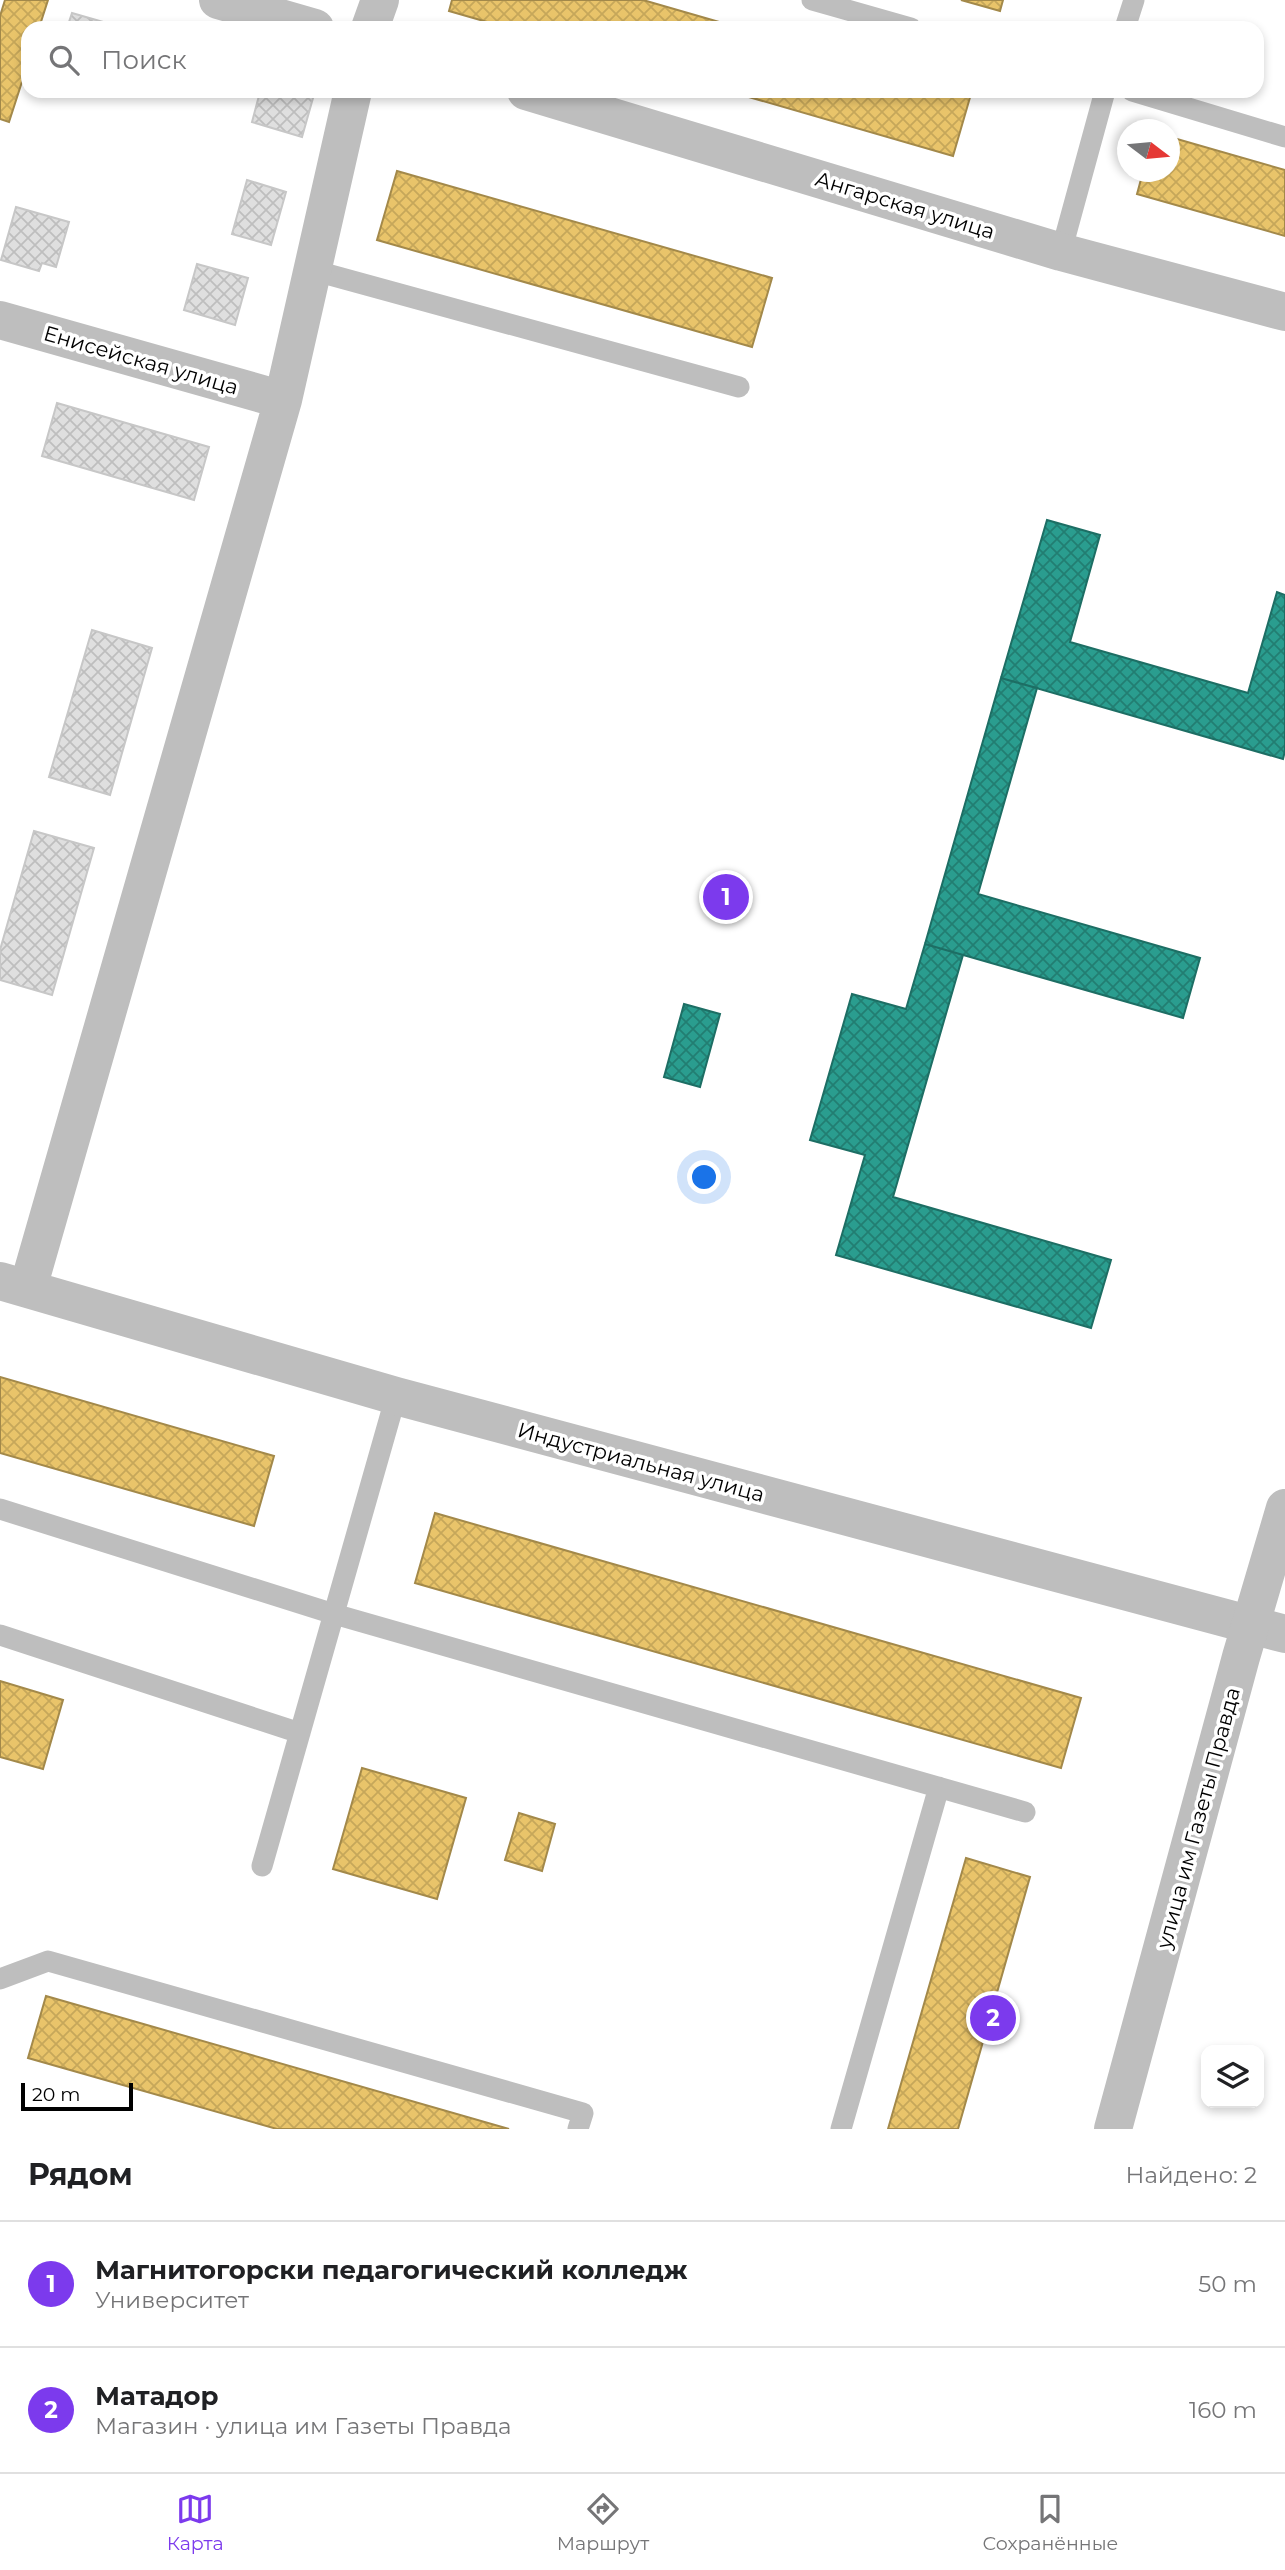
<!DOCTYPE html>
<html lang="ru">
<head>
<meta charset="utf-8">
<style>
	:root { --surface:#fff; --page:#f2f2f2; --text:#202124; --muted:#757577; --line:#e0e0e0; --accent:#7c3aed }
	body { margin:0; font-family:Montserrat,sans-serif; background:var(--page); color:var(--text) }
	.controls { position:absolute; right:21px; bottom:21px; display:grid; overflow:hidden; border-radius:14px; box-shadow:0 4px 10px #0003 }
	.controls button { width:63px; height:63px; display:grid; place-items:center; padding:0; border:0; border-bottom:2px solid var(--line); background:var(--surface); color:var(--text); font:35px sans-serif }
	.compass { position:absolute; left:1117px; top:119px; width:63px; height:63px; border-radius:50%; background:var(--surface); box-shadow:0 4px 10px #0003; rotate:106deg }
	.scale { position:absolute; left:21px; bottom:18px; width:112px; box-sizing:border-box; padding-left:7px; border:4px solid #000; border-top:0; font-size:19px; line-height:24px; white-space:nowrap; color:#000; -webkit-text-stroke:5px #fff; paint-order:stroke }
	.you { position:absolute; left:705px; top:1178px; width:24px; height:24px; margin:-18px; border:5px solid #fff; border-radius:50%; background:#1a73e8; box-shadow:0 0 0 10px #1a73e833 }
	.badge { display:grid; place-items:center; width:46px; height:46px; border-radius:50%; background:var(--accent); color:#fff; font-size:23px; font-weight:700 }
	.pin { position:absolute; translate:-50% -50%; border:4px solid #fff; box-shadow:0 2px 7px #0006 }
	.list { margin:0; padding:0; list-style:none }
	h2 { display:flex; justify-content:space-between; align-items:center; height:91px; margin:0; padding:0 28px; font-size:30px }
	h2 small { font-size:23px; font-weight:400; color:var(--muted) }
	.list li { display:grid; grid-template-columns:46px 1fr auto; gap:21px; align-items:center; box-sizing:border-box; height:126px; padding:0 28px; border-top:2px solid var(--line) }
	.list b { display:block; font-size:26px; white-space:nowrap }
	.list p { margin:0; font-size:23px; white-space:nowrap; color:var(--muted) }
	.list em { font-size:23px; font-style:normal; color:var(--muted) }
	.icon { flex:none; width:38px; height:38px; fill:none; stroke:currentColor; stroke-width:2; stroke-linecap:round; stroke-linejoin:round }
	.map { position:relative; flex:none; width:1285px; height:2129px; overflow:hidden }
	.search { position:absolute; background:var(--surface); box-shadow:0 4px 10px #0003; left:21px; right:21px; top:21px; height:77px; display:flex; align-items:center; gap:18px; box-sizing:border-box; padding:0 24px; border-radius:21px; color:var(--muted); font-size:26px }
	.sheet { height:343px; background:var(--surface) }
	nav { display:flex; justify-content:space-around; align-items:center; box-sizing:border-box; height:98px; border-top:2px solid var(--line); background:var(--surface); font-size:19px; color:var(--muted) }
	nav a { display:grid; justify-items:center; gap:4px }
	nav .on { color:var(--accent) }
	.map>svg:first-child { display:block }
</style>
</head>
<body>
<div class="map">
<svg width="1285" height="2129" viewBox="0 0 1285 2129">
	<defs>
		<pattern id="homes-cross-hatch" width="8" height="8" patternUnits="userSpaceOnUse" patternTransform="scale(1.75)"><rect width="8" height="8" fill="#e9c46a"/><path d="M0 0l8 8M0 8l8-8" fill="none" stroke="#c6a75a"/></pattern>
		<pattern id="schools-cross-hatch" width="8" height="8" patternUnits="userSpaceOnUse" patternTransform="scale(1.75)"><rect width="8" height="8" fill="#2a9d8f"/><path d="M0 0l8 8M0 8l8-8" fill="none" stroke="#227e72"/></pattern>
		<pattern id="building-cross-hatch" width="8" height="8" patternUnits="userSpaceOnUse" patternTransform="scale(1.75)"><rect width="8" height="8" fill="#dfdfdf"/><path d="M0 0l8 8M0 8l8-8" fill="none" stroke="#bebebe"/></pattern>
	</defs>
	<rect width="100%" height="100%" fill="#fff"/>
	<!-- homes -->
	<path fill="url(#homes-cross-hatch)" stroke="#a3894a" stroke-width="2" d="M5 0H48L39 28H28V63L9 122 0 119V16Z
		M452 0H643L740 28H508L449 11Z
		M961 0H1003L1000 11Z
		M728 91H960L971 94 953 156Z
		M1170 137 1285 170V236L1137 194 1143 172H1170Z
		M397 171 772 278 752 347 377 240Z
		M0 1377 274 1456 254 1526 0 1453Z
		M435 1513 1081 1698 1061 1768 415 1583Z
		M0 1681 63 1700 43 1769 0 1757Z
		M362 1768 466 1798 437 1899 333 1869Z
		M519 1813 555 1824 542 1871 505 1860Z
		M966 1858 1030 1877 958 2129H888Z
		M46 1996 509 2129H277L28 2058Z"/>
	<!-- schools -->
	<path fill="url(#schools-cross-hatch)" stroke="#1d6e64" stroke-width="2" d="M1047 520 1100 535 1070 642 1248 693 1277 592 1285 595V751L1283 759 1001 678Z
		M1001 678 1037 688 978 894 1200 958 1183 1018 925 944Z
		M925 944 963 955 893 1197 1111 1260 1091 1328 836 1255 865 1155 810 1140 852 994 906 1009Z
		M684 1004 720 1014 700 1087 664 1077Z"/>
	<!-- building -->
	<path fill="url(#building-cross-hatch)" stroke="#c7c7c7" stroke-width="2" d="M72 13 124 28H67Z
		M273 91H315L302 137 252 122 260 92 272 95Z
		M247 180 286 192 271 245 232 234Z
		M16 207 69 222 56 267 42 263 39 271 1 260Z
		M197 264 248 278 235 325 184 310Z
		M57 403 209 447 194 500 42 456Z
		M92 630 152 648 110 795 49 777Z
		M34 831 94 848 52 995 0 980V950Z"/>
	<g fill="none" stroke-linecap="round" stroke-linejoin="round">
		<!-- service -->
		<path stroke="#bebebe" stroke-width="21" d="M812 0 911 28
			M1125 28 1134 0
			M1132 91 1285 137
			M1061 252 1105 91
			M312 270 739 387
			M0 1509 334 1614 1025 1812
			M0 1635 300 1733
			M262 1866 396 1396
			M0 1979 48 1961 583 2113 578 2129
			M841 2129 939 1787"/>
		<!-- minor -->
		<path stroke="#bebebe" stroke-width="38" d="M218 0 315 28
			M370 28 380 0
			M526 91 1061 252 1285 312
			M0 320 283 400
			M0 1281 396 1396 1285 1634
			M28 1288 283 400 353 91"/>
		<!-- tertiary -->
		<path stroke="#bebebe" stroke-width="38" d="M1113 2129 1241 1657 1285 1508"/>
	</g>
	<g text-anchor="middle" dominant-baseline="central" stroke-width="7" stroke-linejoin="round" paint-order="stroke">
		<!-- street labels -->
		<g font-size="21" fill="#000" stroke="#fff">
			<text transform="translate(905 205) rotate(17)">Ангарская улица</text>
			<text transform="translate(141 360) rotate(16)">Енисейская улица</text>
			<text transform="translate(641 1462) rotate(15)">Индустриальная улица</text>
			<text transform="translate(1198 1818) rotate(-75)">улица им Газеты Правда</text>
		</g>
	</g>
</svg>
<div class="controls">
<button><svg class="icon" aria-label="layers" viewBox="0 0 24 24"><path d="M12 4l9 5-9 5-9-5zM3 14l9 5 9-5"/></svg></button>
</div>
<svg class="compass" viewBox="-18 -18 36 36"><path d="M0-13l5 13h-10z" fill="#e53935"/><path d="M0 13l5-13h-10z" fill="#757577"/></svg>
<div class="scale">20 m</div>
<div class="you"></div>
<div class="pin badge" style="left:726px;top:897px">1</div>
<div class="pin badge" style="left:993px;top:2018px">2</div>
<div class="search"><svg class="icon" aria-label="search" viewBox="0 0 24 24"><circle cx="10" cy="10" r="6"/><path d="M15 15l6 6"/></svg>Поиск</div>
</div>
<section class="sheet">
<h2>Рядом<small>Найдено: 2</small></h2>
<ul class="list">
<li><span class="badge">1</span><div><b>Магнитогорски педагогический колледж</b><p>Университет</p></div><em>50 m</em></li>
<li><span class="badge">2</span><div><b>Матадор</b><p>Магазин · улица им Газеты Правда</p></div><em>160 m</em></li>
</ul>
</section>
<nav>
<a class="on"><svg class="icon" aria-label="map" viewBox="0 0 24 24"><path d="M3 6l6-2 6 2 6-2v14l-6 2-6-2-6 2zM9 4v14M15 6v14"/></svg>Карта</a>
<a><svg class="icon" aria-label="directions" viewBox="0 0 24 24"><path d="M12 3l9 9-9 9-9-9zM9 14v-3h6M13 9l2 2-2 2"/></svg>Маршрут</a>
<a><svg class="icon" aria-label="saved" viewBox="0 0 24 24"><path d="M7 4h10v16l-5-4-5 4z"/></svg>Сохранённые</a>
</nav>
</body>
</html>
